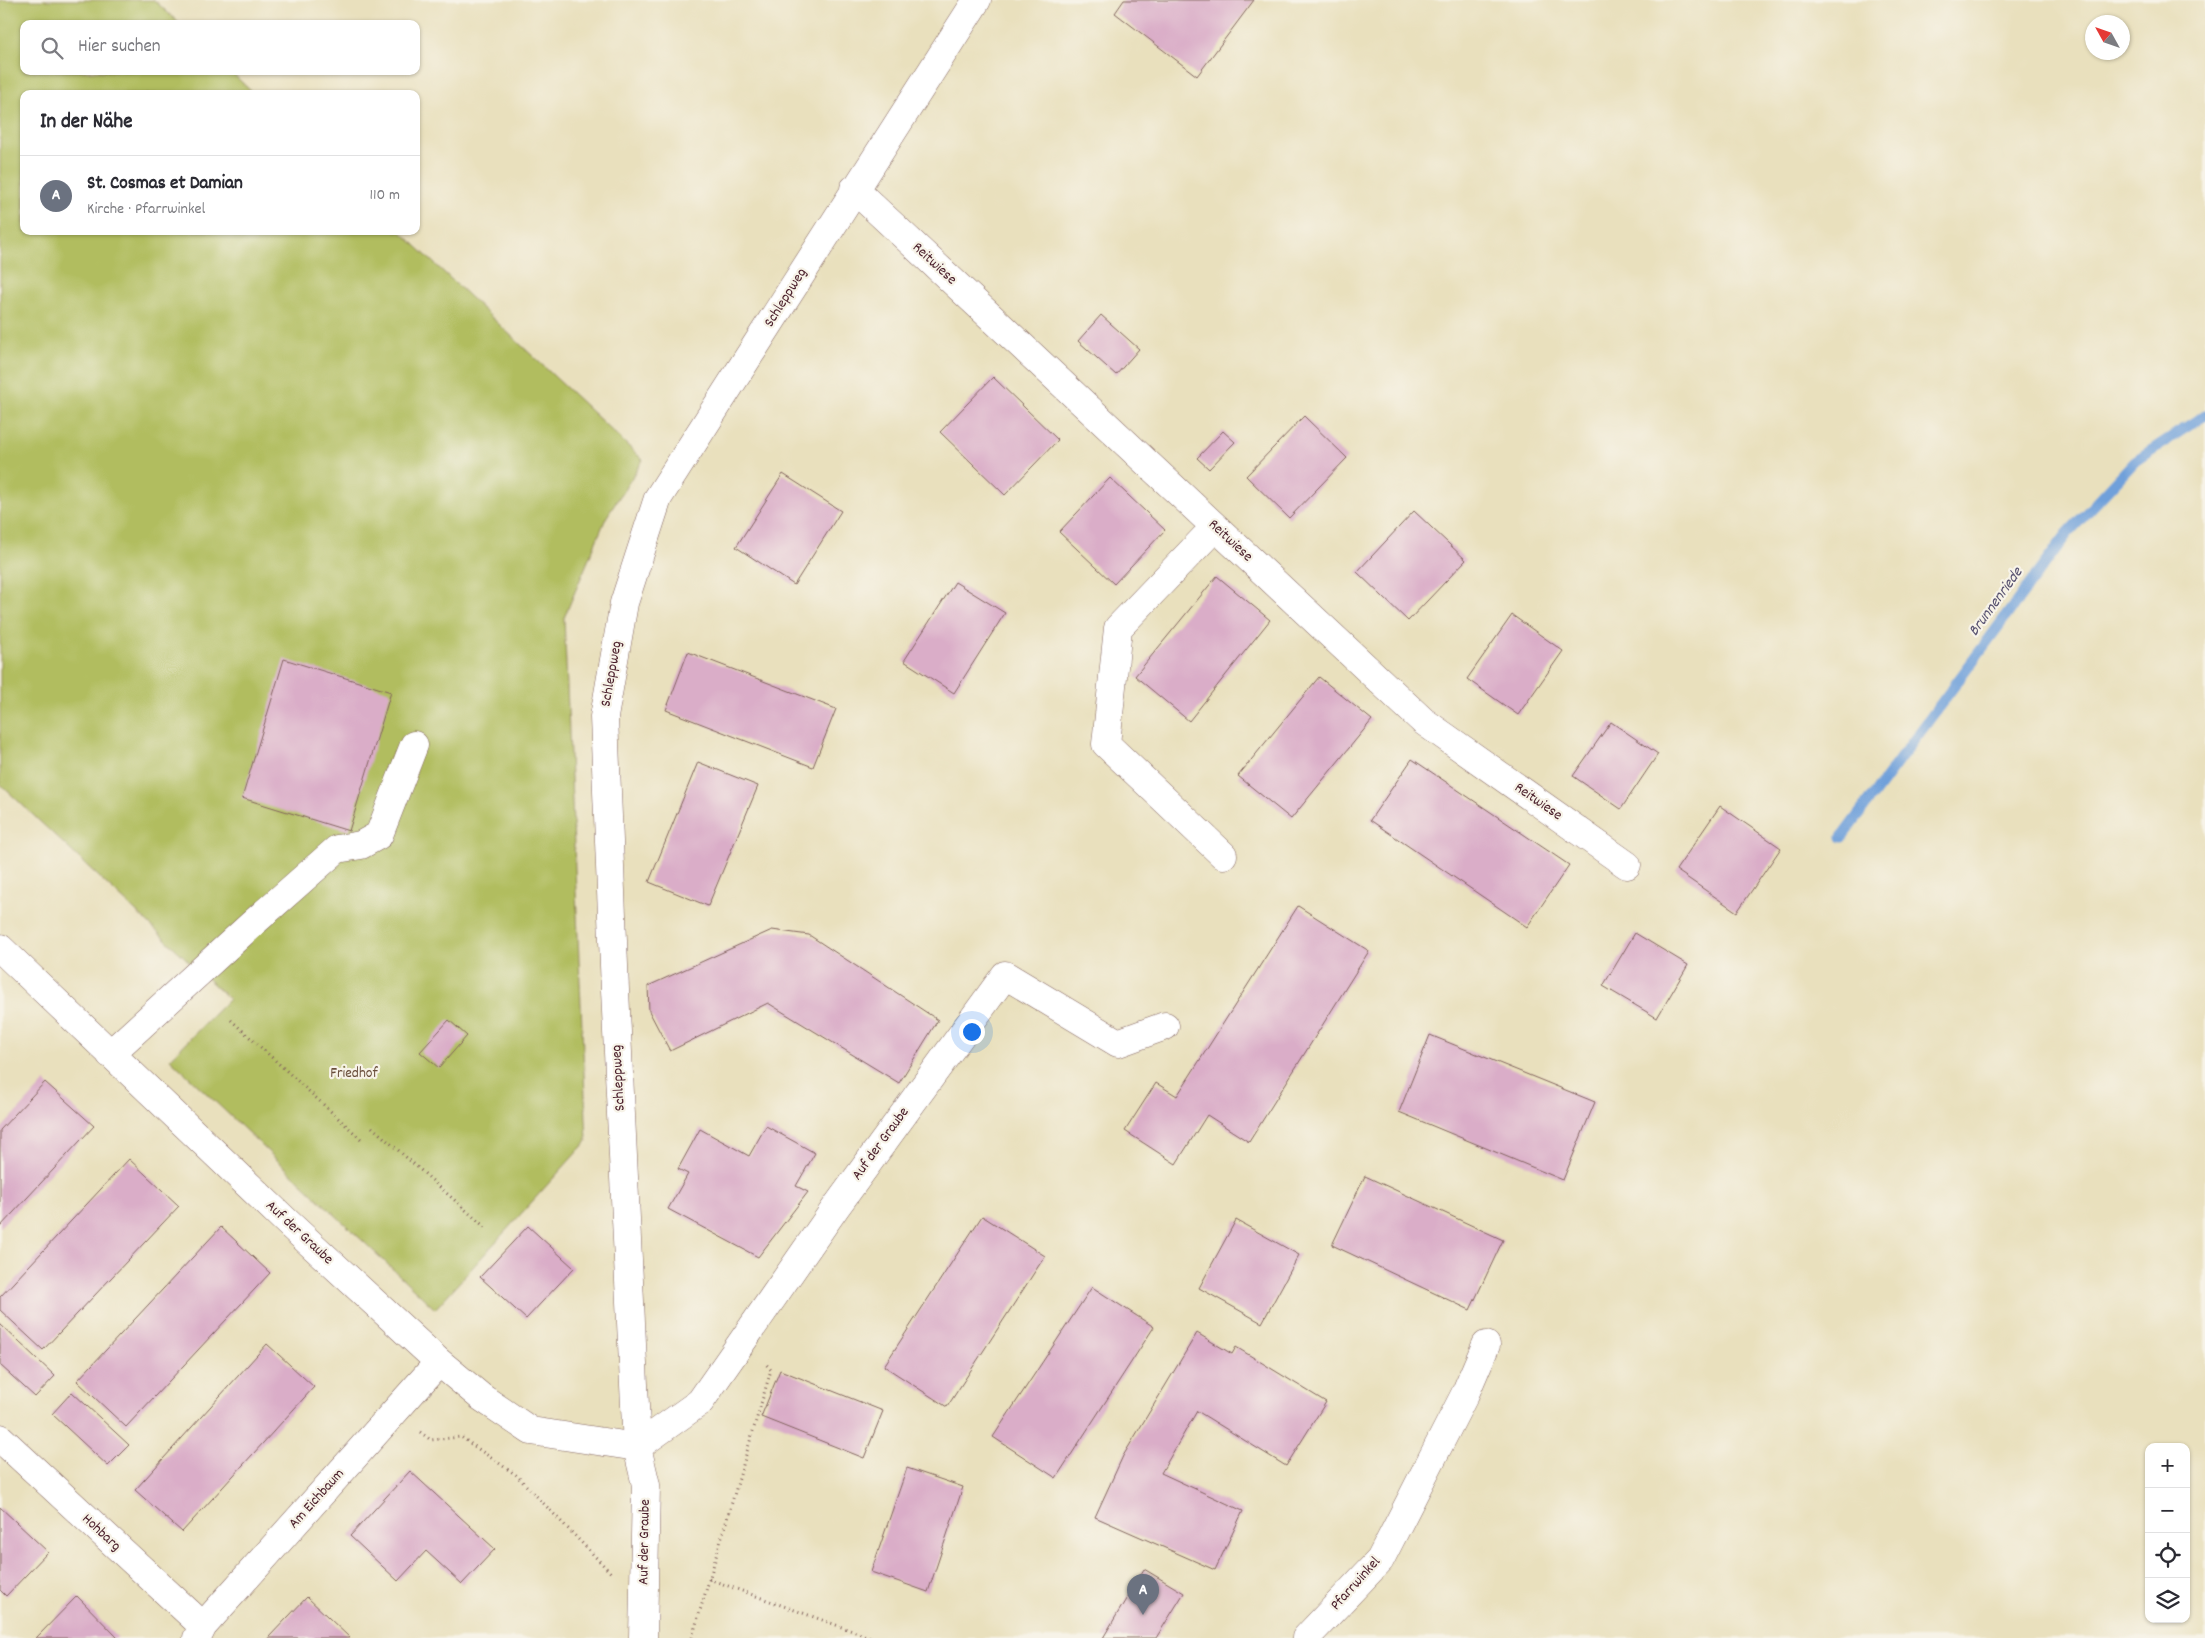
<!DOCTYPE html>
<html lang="de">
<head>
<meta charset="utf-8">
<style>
	:root { --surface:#fff; --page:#f7f7f7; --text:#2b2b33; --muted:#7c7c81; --line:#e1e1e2; --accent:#0f766e }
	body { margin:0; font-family:Dekko,sans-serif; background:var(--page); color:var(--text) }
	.controls { position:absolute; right:15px; bottom:15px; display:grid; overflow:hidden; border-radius:10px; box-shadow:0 1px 4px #0004 }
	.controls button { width:45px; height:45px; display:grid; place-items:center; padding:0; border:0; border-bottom:1px solid var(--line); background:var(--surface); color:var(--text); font:25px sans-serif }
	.compass { position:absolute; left:2085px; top:15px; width:45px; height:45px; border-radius:50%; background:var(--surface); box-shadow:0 1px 4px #0004; rotate:310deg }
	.you { position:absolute; left:971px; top:1031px; width:18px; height:18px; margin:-12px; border:4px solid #fff; border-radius:50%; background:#1a73e8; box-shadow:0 0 0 8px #1a73e833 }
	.badge { display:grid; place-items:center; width:32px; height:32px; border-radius:50%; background:var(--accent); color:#fff; font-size:16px; font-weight:700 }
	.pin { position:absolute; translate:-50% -41px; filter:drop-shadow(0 1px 2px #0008) }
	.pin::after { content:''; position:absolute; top:26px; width:18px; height:15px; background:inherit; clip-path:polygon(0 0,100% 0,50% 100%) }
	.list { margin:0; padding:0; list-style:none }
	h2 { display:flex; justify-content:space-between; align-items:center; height:65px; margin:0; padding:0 20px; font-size:21px }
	h2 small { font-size:16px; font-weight:400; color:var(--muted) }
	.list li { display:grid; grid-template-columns:32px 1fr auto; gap:15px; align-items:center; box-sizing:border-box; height:80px; padding:0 20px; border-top:1px solid var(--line) }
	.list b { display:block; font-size:19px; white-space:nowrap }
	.list p { margin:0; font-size:16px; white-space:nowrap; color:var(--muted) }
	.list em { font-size:16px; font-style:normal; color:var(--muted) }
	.icon { flex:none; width:28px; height:28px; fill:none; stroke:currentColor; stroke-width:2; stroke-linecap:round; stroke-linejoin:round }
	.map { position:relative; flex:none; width:2205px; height:1638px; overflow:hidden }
	.search { position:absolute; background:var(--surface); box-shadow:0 1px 4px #0004; left:20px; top:20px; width:400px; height:55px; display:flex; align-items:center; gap:12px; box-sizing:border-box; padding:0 18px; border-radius:10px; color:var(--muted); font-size:19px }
	.panel { position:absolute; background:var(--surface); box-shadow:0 1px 4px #0004; left:20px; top:90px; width:400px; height:145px; border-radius:10px }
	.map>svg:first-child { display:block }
</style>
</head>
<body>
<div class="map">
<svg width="2205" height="1638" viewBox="0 0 2205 1638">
	<rect width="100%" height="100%" fill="#f7f3e8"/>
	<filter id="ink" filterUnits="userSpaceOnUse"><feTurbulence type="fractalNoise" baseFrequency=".02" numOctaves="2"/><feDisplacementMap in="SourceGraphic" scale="10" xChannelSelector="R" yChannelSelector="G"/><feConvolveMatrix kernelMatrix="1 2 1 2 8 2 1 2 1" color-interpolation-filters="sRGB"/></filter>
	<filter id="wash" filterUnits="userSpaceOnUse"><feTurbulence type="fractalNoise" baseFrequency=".0096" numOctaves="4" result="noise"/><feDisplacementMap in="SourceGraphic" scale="20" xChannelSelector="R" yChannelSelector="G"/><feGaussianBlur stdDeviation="1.12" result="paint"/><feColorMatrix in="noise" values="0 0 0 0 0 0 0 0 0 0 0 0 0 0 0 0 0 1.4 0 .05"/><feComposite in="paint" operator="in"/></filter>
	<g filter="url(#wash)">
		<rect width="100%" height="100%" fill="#e9e0bd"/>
		<!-- green -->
		<path fill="#b1bd5f" stroke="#7e6e45" d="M0 0H154L180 24H24V71H230L254 94H24V231H400L643 460 606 518 564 618 587 1141 435 1309 170 1059 229 999 0 784Z"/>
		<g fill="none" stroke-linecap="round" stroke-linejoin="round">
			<!-- stream -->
			<path stroke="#6fa0da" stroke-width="11" d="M1842 837 2067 534 2135 461 2205 415"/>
		</g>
		<g id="blocks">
			<!-- building -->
			<path fill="#daadc8" d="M1124 0H1254L1197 76 1115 13Z
				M1101 315 1139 349 1116 375 1078 341Z
				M993 377 1058 440 1005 495 940 432Z
				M1304 416 1347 458 1289 518 1246 476Z
				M1223 431 1235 442 1209 469 1197 458Z
				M783 474 841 511 794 585 736 547Z
				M1110 478 1165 530 1114 584 1059 532Z
				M1414 511 1466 560 1408 621 1357 572Z
				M1217 576 1270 620 1189 721 1135 676Z
				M955 582 1005 613 954 693 904 661Z
				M1512 615 1563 651 1518 715 1467 679Z
				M688 652 836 709 813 767 666 710Z
				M284 659 391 692 349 831 242 798Z
				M1319 677 1372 720 1291 819 1238 776Z
				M1611 722 1658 754 1621 809 1573 776Z
				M1412 759 1569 865 1527 927 1370 820Z
				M698 762 758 786 708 906 649 882Z
				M1720 806 1781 848 1737 912 1676 870Z
				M1298 906 1369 951 1249 1142 1207 1115 1176 1164 1125 1131 1156 1083 1177 1096Z
				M772 930 809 935 938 1020 899 1083 768 1003 670 1051 649 1011 648 986Z
				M1635 933 1688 965 1657 1018 1603 986Z
				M449 1020 467 1036 439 1068 420 1052Z
				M1430 1035 1595 1102 1563 1180 1399 1112Z
				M45 1082 94 1126 0 1227V1130Z
				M766 1126 815 1153 796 1186 808 1192 758 1257 668 1209 688 1174 678 1169 700 1129 749 1156Z
				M129 1159 179 1206 43 1350 0 1310V1297Z
				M1365 1176 1503 1240 1470 1310 1332 1245Z
				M982 1216 1045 1256 947 1407 884 1366Z
				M1236 1220 1299 1255 1262 1323 1199 1288Z
				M528 1226 574 1268 526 1319 480 1277Z
				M221 1227 270 1273 126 1427 77 1381Z
				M1092 1287 1154 1327 1056 1478 993 1437Z
				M0 1324 55 1376 35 1397 0 1365Z
				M1197 1333 1232 1354 1236 1347 1326 1402 1286 1466 1197 1411 1161 1473 1243 1511 1215 1570 1095 1517 1123 1456Z
				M267 1344 314 1387 182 1532 135 1490Z
				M780 1370 883 1411 864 1458 761 1417Z
				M72 1392 129 1445 108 1466 52 1414Z
				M907 1468 963 1487 928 1592 871 1572Z
				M410 1471 495 1549 462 1584 426 1551 398 1581 350 1536Z
				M0 1507 48 1552 6 1596 0 1590Z
				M1144 1569 1184 1593 1156 1638H1103Z
				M77 1596 118 1638H36Z
				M307 1597 350 1638H268Z"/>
		</g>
	</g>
	<g filter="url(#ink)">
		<use href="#blocks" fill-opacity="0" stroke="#82635e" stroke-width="1"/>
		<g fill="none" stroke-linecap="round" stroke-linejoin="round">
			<defs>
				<path id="minor" d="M854 189 1423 721 1627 865
					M1215 527 1118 628 1106 744 1223 855
					M0 948 287 1222 439 1362 481 1397 531 1431 637 1447 700 1402 836 1207 1005 975 1118 1043 1165 1026
					M110 1054 252 924 337 849 361 845 379 835 414 745
					M0 1438 203 1626
					M197 1638 203 1626 439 1362
					M643 1638 646 1485 637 1447 615 990 604 717 624 603 658 498 977 0
					M1306 1638 1380 1560 1465 1394 1486 1345"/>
			</defs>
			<!-- minor casing -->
			<use href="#minor" stroke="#82635e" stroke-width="29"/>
			<!-- path -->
			<path stroke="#82635e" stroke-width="3" stroke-dasharray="1 4" stroke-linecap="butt" d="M231 1020 361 1139
				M372 1127 487 1229
				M420 1432 431 1440 461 1437 516 1475 611 1573
				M709 1579 872 1638
				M692 1638 771 1370 766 1364"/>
			<!-- minor -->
			<use href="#minor" stroke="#fff" stroke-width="28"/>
		</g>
	</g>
	<g text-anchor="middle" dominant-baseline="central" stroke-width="4.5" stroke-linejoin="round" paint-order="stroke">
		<!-- street labels -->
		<g font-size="15" fill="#4a1f2b" stroke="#f7f3e8">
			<text transform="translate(934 264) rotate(43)">Reitwiese</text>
			<text transform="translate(786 298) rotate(-58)">Schleppweg</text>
			<text transform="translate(1230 541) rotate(43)">Reitwiese</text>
			<text transform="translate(612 674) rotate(-80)">Schleppweg</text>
			<text transform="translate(1538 802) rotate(35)">Reitwiese</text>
			<text transform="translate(619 1078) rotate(-93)">Schleppweg</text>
			<text transform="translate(881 1144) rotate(-54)">Auf der Graube</text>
			<text transform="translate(299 1233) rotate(43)">Auf der Graube</text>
			<text transform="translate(317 1499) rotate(-48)">Am Eichbaum</text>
			<text transform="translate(101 1533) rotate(43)">Hohbarg</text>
			<text transform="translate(645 1542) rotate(-89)">Auf der Graube</text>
			<text transform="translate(1356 1584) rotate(-48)">Pfarrwinkel</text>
		</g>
		<!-- park labels -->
		<g font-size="15" fill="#694e3b" stroke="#f7f3e8">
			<text x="354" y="1074">Friedhof</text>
		</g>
		<!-- water labels -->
		<g font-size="16" font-style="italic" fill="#595371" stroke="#f7f3e8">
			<text transform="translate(1996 602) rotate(-54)">Brunnenriede</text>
		</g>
	</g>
</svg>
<div class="controls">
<button>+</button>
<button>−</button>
<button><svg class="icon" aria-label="locate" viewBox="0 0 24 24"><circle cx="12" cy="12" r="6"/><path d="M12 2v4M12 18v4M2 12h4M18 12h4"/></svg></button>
<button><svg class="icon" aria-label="layers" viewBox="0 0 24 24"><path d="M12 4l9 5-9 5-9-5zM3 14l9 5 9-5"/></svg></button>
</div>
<svg class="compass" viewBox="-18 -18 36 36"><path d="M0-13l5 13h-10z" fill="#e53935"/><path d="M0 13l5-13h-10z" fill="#7c7c81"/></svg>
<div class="you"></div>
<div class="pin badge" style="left:1143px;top:1615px;background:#6b7280">A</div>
<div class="search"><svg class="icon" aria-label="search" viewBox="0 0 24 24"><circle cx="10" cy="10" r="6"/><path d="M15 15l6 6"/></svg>Hier suchen</div>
<section class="panel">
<h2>In der Nähe<small></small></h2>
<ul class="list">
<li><span class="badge" style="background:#6b7280">A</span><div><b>St. Cosmas et Damian</b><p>Kirche · Pfarrwinkel</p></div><em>110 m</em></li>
</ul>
</section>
</div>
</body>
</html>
